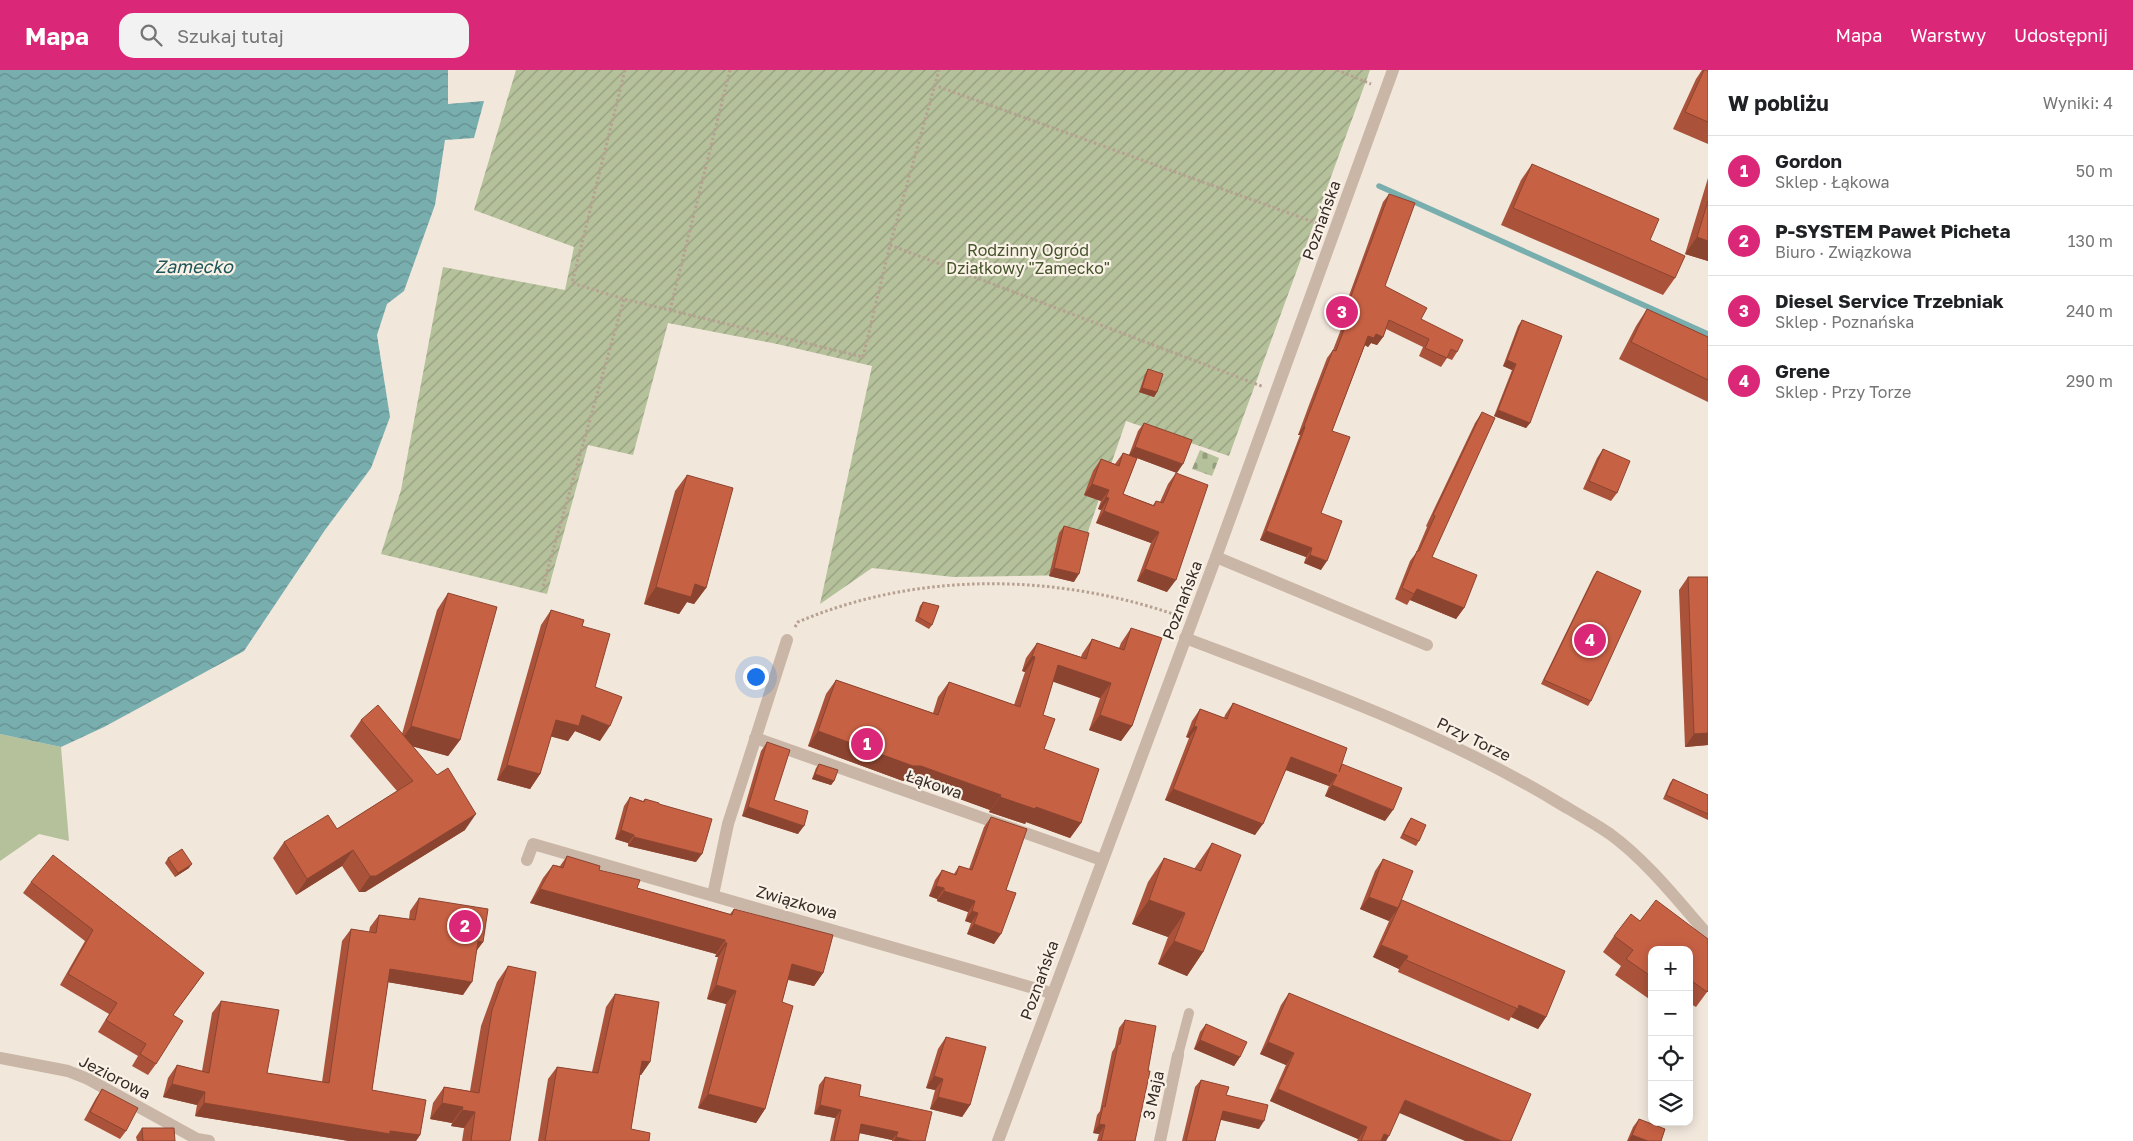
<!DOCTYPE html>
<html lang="pl">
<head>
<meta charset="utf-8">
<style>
	:root { --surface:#fff; --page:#f2f2f2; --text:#202124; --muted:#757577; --line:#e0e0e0; --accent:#db2777 }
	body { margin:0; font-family:"Golos Text",sans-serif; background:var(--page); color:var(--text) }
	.controls { position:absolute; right:15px; bottom:15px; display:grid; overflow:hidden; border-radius:10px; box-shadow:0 2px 12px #0003 }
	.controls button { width:45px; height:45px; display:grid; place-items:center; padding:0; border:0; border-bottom:1px solid var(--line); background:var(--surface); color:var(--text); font:25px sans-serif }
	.you { position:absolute; left:755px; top:606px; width:18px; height:18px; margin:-12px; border:4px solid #fff; border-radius:50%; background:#1a73e8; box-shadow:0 0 0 8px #1a73e833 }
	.badge { display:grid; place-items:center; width:32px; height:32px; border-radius:50%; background:var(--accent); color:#fff; font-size:16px; font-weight:700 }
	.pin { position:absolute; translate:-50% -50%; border:2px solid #fff; box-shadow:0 1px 5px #0006 }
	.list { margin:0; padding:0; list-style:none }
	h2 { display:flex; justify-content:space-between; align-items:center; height:65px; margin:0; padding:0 20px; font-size:21px }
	h2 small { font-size:16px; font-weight:400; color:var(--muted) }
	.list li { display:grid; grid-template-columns:32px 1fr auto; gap:15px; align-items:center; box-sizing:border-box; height:70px; padding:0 20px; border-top:1px solid var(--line) }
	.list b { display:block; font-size:19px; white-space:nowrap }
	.list p { margin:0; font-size:16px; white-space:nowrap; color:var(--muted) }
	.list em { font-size:16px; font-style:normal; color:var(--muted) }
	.icon { flex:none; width:28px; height:28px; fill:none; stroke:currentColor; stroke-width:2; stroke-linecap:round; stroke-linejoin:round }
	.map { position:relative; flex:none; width:1708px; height:1071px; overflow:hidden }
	header { display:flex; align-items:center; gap:30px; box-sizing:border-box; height:70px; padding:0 25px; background:var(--accent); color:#fff }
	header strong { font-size:24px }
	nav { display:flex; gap:28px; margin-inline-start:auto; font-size:18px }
	.search { width:350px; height:45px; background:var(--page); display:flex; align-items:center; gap:12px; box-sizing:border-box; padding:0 18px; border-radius:15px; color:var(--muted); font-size:19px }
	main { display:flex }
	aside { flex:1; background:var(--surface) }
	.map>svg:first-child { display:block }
</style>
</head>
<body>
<header>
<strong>Mapa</strong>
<div class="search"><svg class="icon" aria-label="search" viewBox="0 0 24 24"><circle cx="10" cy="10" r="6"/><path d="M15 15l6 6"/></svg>Szukaj tutaj</div>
<nav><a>Mapa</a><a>Warstwy</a><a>Udostępnij</a></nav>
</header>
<main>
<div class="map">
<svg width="1708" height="1071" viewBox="0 0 1708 1071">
	<defs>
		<pattern id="cemetery-stones" width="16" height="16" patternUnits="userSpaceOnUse" patternTransform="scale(1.25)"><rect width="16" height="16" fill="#b5c19b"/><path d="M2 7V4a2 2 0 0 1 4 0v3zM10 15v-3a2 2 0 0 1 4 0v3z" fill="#949d7e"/></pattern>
		<pattern id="garden-furrows" width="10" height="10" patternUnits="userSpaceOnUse" patternTransform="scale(1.25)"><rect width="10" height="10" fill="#b5c19b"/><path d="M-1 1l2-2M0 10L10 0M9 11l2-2" fill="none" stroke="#949d7e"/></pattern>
		<pattern id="water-waves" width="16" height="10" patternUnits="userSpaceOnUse" patternTransform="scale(1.25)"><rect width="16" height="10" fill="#79aeaf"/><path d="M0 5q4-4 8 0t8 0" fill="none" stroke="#648e8e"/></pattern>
	</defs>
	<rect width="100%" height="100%" fill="#f2e7db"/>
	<!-- grass -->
	<path fill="#b5c19b" d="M0 664 61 677 69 771 39 764 0 791Z"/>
	<!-- cemetery -->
	<path fill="url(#cemetery-stones)" d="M1200 380 1219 388 1212 406 1192 399Z"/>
	<!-- garden -->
	<path fill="url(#garden-furrows)" d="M516 0H1370L1229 386 1126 351 1073 505 953 507 872 498 820 534 872 296 777 274 668 253 633 385 588 375 547 524 381 484 401 420 443 197 565 220 574 177 474 140Z"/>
	<!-- water -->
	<path fill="url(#water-waves)" d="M0 0H448V34L484 31 474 68 445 70 435 135 404 221 387 234 377 265 390 347 371 398 325 460 244 581 104 657 61 677 0 664Z"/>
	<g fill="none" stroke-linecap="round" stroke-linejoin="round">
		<!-- stream -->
		<path stroke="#79aeaf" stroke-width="5.5" d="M1379 116 1708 264"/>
		<!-- path -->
		<path stroke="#b6a091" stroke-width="3" stroke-dasharray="2.5 2.5" stroke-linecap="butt" d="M625 0 572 213 624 229 863 287 890 175 939 0
			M1337 0 1371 14
			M934 15 1322 155
			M890 175 1264 317
			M670 240 730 0
			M543 516 624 229
			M795 557 798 552C918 501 1056 503 1179 546"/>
		<!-- service -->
		<path stroke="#cab6a7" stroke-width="10" d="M1178 985 1189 943"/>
		<!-- minor -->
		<path stroke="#cab6a7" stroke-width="12" d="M1216 487 1427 575
			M1185 568C1312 616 1442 662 1559 733 1576 743 1594 753 1610 764 1647 791 1678 831 1708 865
			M755 668 1102 790
			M527 790 533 774 1051 923
			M713 825 728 754 787 570
			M0 988 68 1001 88 1009 197 1069 209 1071
			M1160 1071 1178 985"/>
		<!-- tertiary -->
		<path stroke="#cab6a7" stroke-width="12" d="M998 1071 1216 487 1393 0"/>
	</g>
	<!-- wall -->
	<path fill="#ab533a" d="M1702 0H1708V74L1673 59 1696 9Z
		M1532 94 1650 170 1675 208 1663 225 1501 155 1521 110Z
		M1708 108V191L1685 184Z
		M1389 124 1385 216 1457 282 1452 290 1447 288 1441 297 1419 286 1423 277 1386 259 1383 267 1377 275 1371 273 1368 277 1365 275 1332 361 1321 443V500L1304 493 1306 487 1260 470 1300 365H1298L1309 335 1327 288 1333 280 1343 254 1339 253 1383 132Z
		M1647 239 1708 267V332L1619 289 1636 256Z
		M1522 250 1530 353 1526 358 1494 346 1512 300 1503 296 1518 256Z
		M1148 299 1157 322 1154 327 1139 322 1145 304Z
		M1482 342 1432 487 1464 538 1456 549 1410 530 1407 535 1395 529 1410 491 1416 483 1427 457 1426 456 1475 353Z
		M1144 353 1177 403 1137 388 1123 424 1153 435 1156 431 1160 432 1168 414 1176 403 1167 522 1137 511 1151 473 1096 453 1101 440 1098 439 1101 431 1084 425 1093 401 1101 389 1115 394 1123 383 1129 385 1138 361Z
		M1603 379 1617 423 1611 431 1583 419 1597 388Z
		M687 405 706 518 694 534 687 532 679 544 644 534 675 421Z
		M1064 456 1074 512 1049 506 1059 463Z
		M1597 501 1591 631 1588 636 1541 614 1594 505Z
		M1688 507H1708V675L1685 677 1679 520Z
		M448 523 460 670 448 686 412 676 465 760 365 822H359L342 796 296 825 273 788 284 772 337 759 397 721 350 666 361 650 402 664 437 540Z
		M923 532 932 555 929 559 915 551 920 536Z
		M551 540 582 556 595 617 600 671 575 661 568 671 551 666 540 704 530 719 497 710 541 555Z
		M1131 558 1132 656 1121 671 1089 660 1100 628 1053 611 1043 645 1044 679 1081 753 1070 768 1026 752 1025 754 989 742 990 740 910 711H903L808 676 826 624 836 610 933 643 938 627 949 612 1014 635 1025 602 1022 601 1026 588 1037 573 1081 587 1082 584 1092 569 1119 578 1121 573Z
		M1233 633 1341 696 1385 751 1325 726 1329 716 1286 700 1255 765 1165 730 1189 668 1186 667 1192 651 1200 639 1224 648 1225 645Z
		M767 672 774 730 798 764 742 746 761 681Z
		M819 694 834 711 831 715 812 709 816 698Z
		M1673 709 1708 725V750L1663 729 1670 713Z
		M630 727 643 731 645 729 659 734 696 792 628 776V773L615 769 624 736Z
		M991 747 1006 820 994 874 967 864 971 853 965 851 968 842 937 831V829L929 826 935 810 942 800 954 804 959 796 969 799 984 757Z
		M1411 748 1419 771 1416 776 1400 768 1408 752Z
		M1212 773 1203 882 1187 906 1158 894 1168 867 1132 854 1148 812 1164 788 1194 799Z
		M567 786 599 800 637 818 730 844 734 839 823 903 814 916 788 910 782 932 765 1039 756 1053 698 1038 726 934 707 929 718 887H715L716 884 530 833 543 808 553 795 560 796Z
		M168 788 189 798 175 807 165 793Z
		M1383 789 1400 833 1546 947 1538 959 1511 947 1509 951 1398 902 1399 899 1373 887 1390 849 1389 851 1360 839 1375 801Z
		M31 812 204 903 173 945 156 994 148 1005 132 996 138 986 98 962 109 944 60 915 85 871 23 823Z
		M419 828 483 872 477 880 463 925 388 912 372 1020 420 1065 416 1071H349L195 1046 197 1035 163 1027 168 1008 177 995 202 1001 212 943 221 931 267 1003 322 1012 342 871 351 859 369 862 370 857 379 845 409 849 410 841Z
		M1640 851 1708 869V922H1707L1696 937 1689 933V880H1652V931L1615 905 1621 896 1603 882 1614 866Z
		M508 896 510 1071H462L464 1058 451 1056 452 1053 430 1049 433 1033 444 1017 470 1021 481 956 497 912Z
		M1289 923 1399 1043 1386 1071H1357L1358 1069 1270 1031 1286 995 1260 984 1281 935Z
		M615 924 650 992 641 1005 640 1004 631 1059 649 1071H538L548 1009 557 997 592 1002 606 937Z
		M1125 950 1148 1001 1135 1071H1097L1099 1064 1093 1063 1097 1045 1100 1041 1112 982 1115 977 1119 958Z
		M1206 954 1240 987 1234 996 1194 979 1200 962Z
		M946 967 970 1035 962 1047 930 1039 935 1020 926 1018 938 979Z
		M825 1007 859 1026 925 1071H892V1070L859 1063 858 1071H830L835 1048 814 1044 819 1015Z
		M1201 1010 1226 1025 1259 1059 1221 1049 1215 1071H1182L1195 1017Z
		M102 1019 126 1061 120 1069 84 1050 96 1028Z
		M1639 1049 1661 1071H1627L1633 1057Z
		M142 1058 175 1071H137L136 1067Z"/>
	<!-- shaded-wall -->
	<path fill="#8b4430" d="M1697 167 1708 171V191L1685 184Z
		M1344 245 1349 246 1343 254 1339 253Z
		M1376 264 1383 267 1377 275 1371 273 1368 277 1363 274 1368 266Z
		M1507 290 1516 294 1512 300 1503 296Z
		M1142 318 1157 322 1154 327 1139 322Z
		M1498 340 1530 353 1526 358 1494 346Z
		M1304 356 1305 357 1300 365H1298Z
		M1135 377 1183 394 1177 403 1129 385Z
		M1092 414 1109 420 1101 431 1084 425Z
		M1106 427 1109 428 1101 440 1098 439Z
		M1104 441 1159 462 1151 473 1096 453Z
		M1266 461 1312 478 1306 487 1260 470Z
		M1310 485 1327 491 1321 500 1304 493Z
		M1054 498 1079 504 1074 512 1049 506Z
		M1145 499 1176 510 1167 522 1137 511Z
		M695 514 706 518 694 534 687 532 679 544 644 534 656 517Z
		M1417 519 1464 538 1456 549 1410 530Z
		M1032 586 1035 587 1025 602 1022 601Z
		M1058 595 1111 613 1100 628 1048 610Z
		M582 645 610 656 600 671 575 661 568 671 545 665 556 650Z
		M1100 645 1132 656 1121 671 1089 660Z
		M411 656 460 670 448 686 400 673Z
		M1194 656 1197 657 1189 668 1186 667Z
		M818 661 921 696 1001 725 990 740 910 711H903L808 676Z
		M1708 663V675L1685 677 1694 664Z
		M1291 687 1337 705 1329 716 1283 699Z
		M507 695 540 704 530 719 497 710Z
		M815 704 834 711 831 715 812 709Z
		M1332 715 1393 740 1385 751 1325 726Z
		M1173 719 1263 754 1255 765 1165 730Z
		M1000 727 1036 737 1081 753 1070 768 1026 752 1025 754 989 742Z
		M748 737 804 756 798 764 742 746Z
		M476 744 465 760 365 822H359L370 806Z
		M621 760 634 765 628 773 615 769Z
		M634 767 702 784 696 792 628 776Z
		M353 780 342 796 296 825 307 809Z
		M192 794 189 798 175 807 178 803Z
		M936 816 944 818 937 829 929 826Z
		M540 819 725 870 716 884 530 833Z
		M944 821 975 831 968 842 937 831Z
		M1369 827 1398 838 1389 851 1360 839Z
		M1149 830 1185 843 1168 867 1132 854Z
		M972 841 978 843 971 853 965 851Z
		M974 854 1001 864 994 874 967 864Z
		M478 871 483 872 474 884Z
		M1174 871 1203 882 1187 906 1158 894Z
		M725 873H727L718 887H715Z
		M1381 875 1408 886 1399 899 1373 887Z
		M792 894 823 903 814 916 783 908Z
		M390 899 472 912 463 925 381 911Z
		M716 915 736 921 726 934 707 929Z
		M1519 935 1546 947 1538 959 1511 947Z
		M1200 970 1240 987 1234 996 1194 979Z
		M1268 972 1294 983 1286 995 1260 984Z
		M642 991 650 992 641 1005 633 1003Z
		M934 1006 943 1009 935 1020 926 1018Z
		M172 1014 205 1022 197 1035 163 1027Z
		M1278 1019 1367 1057 1358 1069 1270 1031Z
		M708 1024 765 1039 756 1053 698 1038Z
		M938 1027 970 1035 962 1047 930 1039Z
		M1405 1030 1502 1071H1465L1397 1042Z
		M204 1033 420 1065 416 1071H349L195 1046Z
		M442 1033 463 1037 452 1053 430 1049Z
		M820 1035 841 1040 835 1048 814 1044Z
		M462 1040 475 1042 464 1058 451 1056Z
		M1223 1041 1264 1051 1259 1059 1217 1049Z
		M861 1054 898 1062 892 1070 855 1062Z
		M1099 1054 1105 1055 1099 1064 1093 1063Z
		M1384 1064 1389 1066 1386 1071H1380Z
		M1632 1065 1648 1071H1628Z
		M896 1067 912 1071H894Z"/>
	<!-- building -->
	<path fill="#c76144" stroke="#8b4430" d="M1704 0H1708V52L1685 42Z
		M1532 94 1659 149 1650 170 1685 186 1675 208 1513 138Z
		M1389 124 1415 133 1385 216 1427 238 1421 249 1463 270 1457 282 1451 279 1447 288 1425 278 1429 269 1389 250 1383 267 1376 264 1374 268 1368 266 1332 361 1350 367 1321 443 1342 451 1327 491 1310 485 1312 478 1266 461 1305 357 1304 356 1315 327 1333 280 1336 281 1349 246 1344 245Z
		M1708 131V171L1697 167Z
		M1647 239 1708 267V310L1631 272Z
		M1522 250 1562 266 1530 353 1498 340 1516 294 1507 290Z
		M1148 299 1163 304 1157 322 1142 318Z
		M1482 342 1495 348 1432 487 1477 505 1464 538 1417 519 1414 524 1402 518 1417 481H1419L1435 446 1433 445Z
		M1144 353 1192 370 1183 394 1135 377Z
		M1603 379 1630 391 1617 423 1589 411Z
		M1123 383 1137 388 1123 424 1154 436 1156 431 1163 433 1176 403 1208 415 1176 510 1145 499 1159 462 1104 441 1109 428 1106 427 1109 420 1092 414 1101 389 1119 396Z
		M687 405 733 418 706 518 695 514 691 527 656 517Z
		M1064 456 1089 463 1079 504 1054 498Z
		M1597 501 1641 521 1591 631 1544 610Z
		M1688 507H1708V663L1694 664Z
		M448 523 497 537 460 670 411 656Z
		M923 532 939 536 932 555 918 547Z
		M551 540 584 550 582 556 610 564 595 617 622 627 610 656 582 645 579 656 556 650 540 704 507 695Z
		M1131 558 1162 568 1132 656 1100 645 1111 613 1058 595 1043 645 1055 649 1044 679 1099 699 1081 753 1036 737 1035 739 1000 727 1001 725 921 696H913L818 661 836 610 938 645 949 612 1020 637 1035 587 1032 586 1037 573 1086 589 1092 569 1124 580Z
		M1233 633 1347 678 1339 702 1342 694 1402 718 1393 740 1332 715 1337 705 1291 687 1263 754 1173 719 1197 657 1194 656 1200 639 1227 649Z
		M378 635 437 705 448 698 476 744 376 806H370L353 780 307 809 284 772 328 745 337 759 413 711 361 650Z
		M767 672 790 680 774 730 808 741 804 756 748 737Z
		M819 694 838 700 834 711 815 704Z
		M1673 709 1708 725V744L1666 725Z
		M630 727 644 732 645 729 659 733V734L712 749 702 784 634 767V765L621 760Z
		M991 747 1027 759 1006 820 1016 823 1001 864 974 854 978 843 972 841 975 831 944 821V818L936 816 942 800 956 805 959 796 972 800Z
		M1411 748 1426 755 1419 771 1403 764Z
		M1212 773 1241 785 1203 882 1174 871 1185 843 1149 830 1164 788 1201 801Z
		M182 779 192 794 178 803 168 788Z
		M53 785 204 903 173 945 183 951 156 994 140 984 146 974 106 950 117 933 68 904 93 860 31 812Z
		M567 786 600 796 599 800 640 810 637 818 732 845 734 839 833 865 823 903 792 894 782 932 793 936 765 1039 708 1024 736 921 716 915 727 873H725V870L540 819 553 795 563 798Z
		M1383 789 1413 801 1398 838 1369 827Z
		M419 828 488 839 483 872 478 871 472 912 390 899 372 1020 426 1030 420 1065 390 1061V1064L204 1033 205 1022 172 1014 177 995 209 1003 221 931 279 940 267 1003 329 1013 351 859 376 863 379 845 415 850Z
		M1402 830 1565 901 1546 947 1519 935 1518 939 1406 890 1408 886 1381 875Z
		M1656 830 1708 869V920L1707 922 1689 909V880H1652V907L1626 889 1633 880 1614 866 1631 844 1640 851Z
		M508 896 536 902 510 1071H471L475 1042 462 1040 463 1037 442 1033 444 1017 479 1023 492 940Z
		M1289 923 1531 1024 1511 1071H1502L1405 1030 1389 1066 1384 1064 1381 1071H1361L1367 1057 1278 1019 1294 983 1268 972Z
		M615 924 659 932 650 992 642 991 631 1059 650 1063 649 1071H545L557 997 598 1003Z
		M1125 950 1156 956 1148 1001H1150L1135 1071H1101L1105 1055 1099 1054 1103 1036 1105 1037 1118 974H1120Z
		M1206 954 1247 972 1240 987 1200 970Z
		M946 967 986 977 970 1035 938 1027 943 1009 934 1006Z
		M825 1007 861 1015 859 1026 932 1042 925 1071H912L896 1067 898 1062 861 1054 858 1071H834L841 1040 820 1035Z
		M1201 1010 1229 1017 1226 1025 1268 1035 1264 1051 1223 1041 1215 1071H1186Z
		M102 1019 138 1038 126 1061 90 1042Z
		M1639 1049 1665 1059 1661 1071H1648L1632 1065Z
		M142 1058H174L175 1071H143Z"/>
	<g text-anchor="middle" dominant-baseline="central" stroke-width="4.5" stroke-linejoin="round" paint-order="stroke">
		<!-- street labels -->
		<g font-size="16" fill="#362c27" stroke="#faf1e7">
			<text transform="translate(1321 150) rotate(-70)">Poznańska</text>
			<text transform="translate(1182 530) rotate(-69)">Poznańska</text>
			<text transform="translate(1474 669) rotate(26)">Przy Torze</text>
			<text transform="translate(934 714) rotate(19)">Łąkowa</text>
			<text transform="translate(797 832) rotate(16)">Związkowa</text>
			<text transform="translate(1039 910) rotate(-70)">Poznańska</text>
			<text transform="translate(115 1007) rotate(27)">Jeziorowa</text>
			<text transform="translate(1153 1025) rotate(-78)">3 Maja</text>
		</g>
		<!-- park labels -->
		<g font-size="16" fill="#46552b" stroke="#faf1e7">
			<text x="1028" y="180">Rodzinny Ogród<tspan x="1028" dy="18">Działkowy "Zamecko"</tspan></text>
		</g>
		<!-- water labels -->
		<g font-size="18" font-style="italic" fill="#1c5558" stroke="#faf1e7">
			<text x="194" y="196">Zamecko</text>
		</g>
	</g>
</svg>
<div class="controls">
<button>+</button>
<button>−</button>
<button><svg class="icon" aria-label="locate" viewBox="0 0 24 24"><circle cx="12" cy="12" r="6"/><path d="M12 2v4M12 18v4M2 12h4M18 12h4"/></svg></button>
<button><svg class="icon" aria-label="layers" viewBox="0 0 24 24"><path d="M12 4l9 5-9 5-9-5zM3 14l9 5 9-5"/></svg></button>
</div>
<div class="you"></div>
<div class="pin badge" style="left:867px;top:674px">1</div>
<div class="pin badge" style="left:465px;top:856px">2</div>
<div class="pin badge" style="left:1342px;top:242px">3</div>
<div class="pin badge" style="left:1590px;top:570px">4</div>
</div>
<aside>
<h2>W pobliżu<small>Wyniki: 4</small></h2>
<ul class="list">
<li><span class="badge">1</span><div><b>Gordon</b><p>Sklep · Łąkowa</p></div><em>50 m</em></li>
<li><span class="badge">2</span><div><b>P-SYSTEM Paweł Picheta</b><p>Biuro · Związkowa</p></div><em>130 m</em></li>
<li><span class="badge">3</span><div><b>Diesel Service Trzebniak</b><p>Sklep · Poznańska</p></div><em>240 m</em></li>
<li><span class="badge">4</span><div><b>Grene</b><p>Sklep · Przy Torze</p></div><em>290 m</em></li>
</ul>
</aside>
</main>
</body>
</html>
